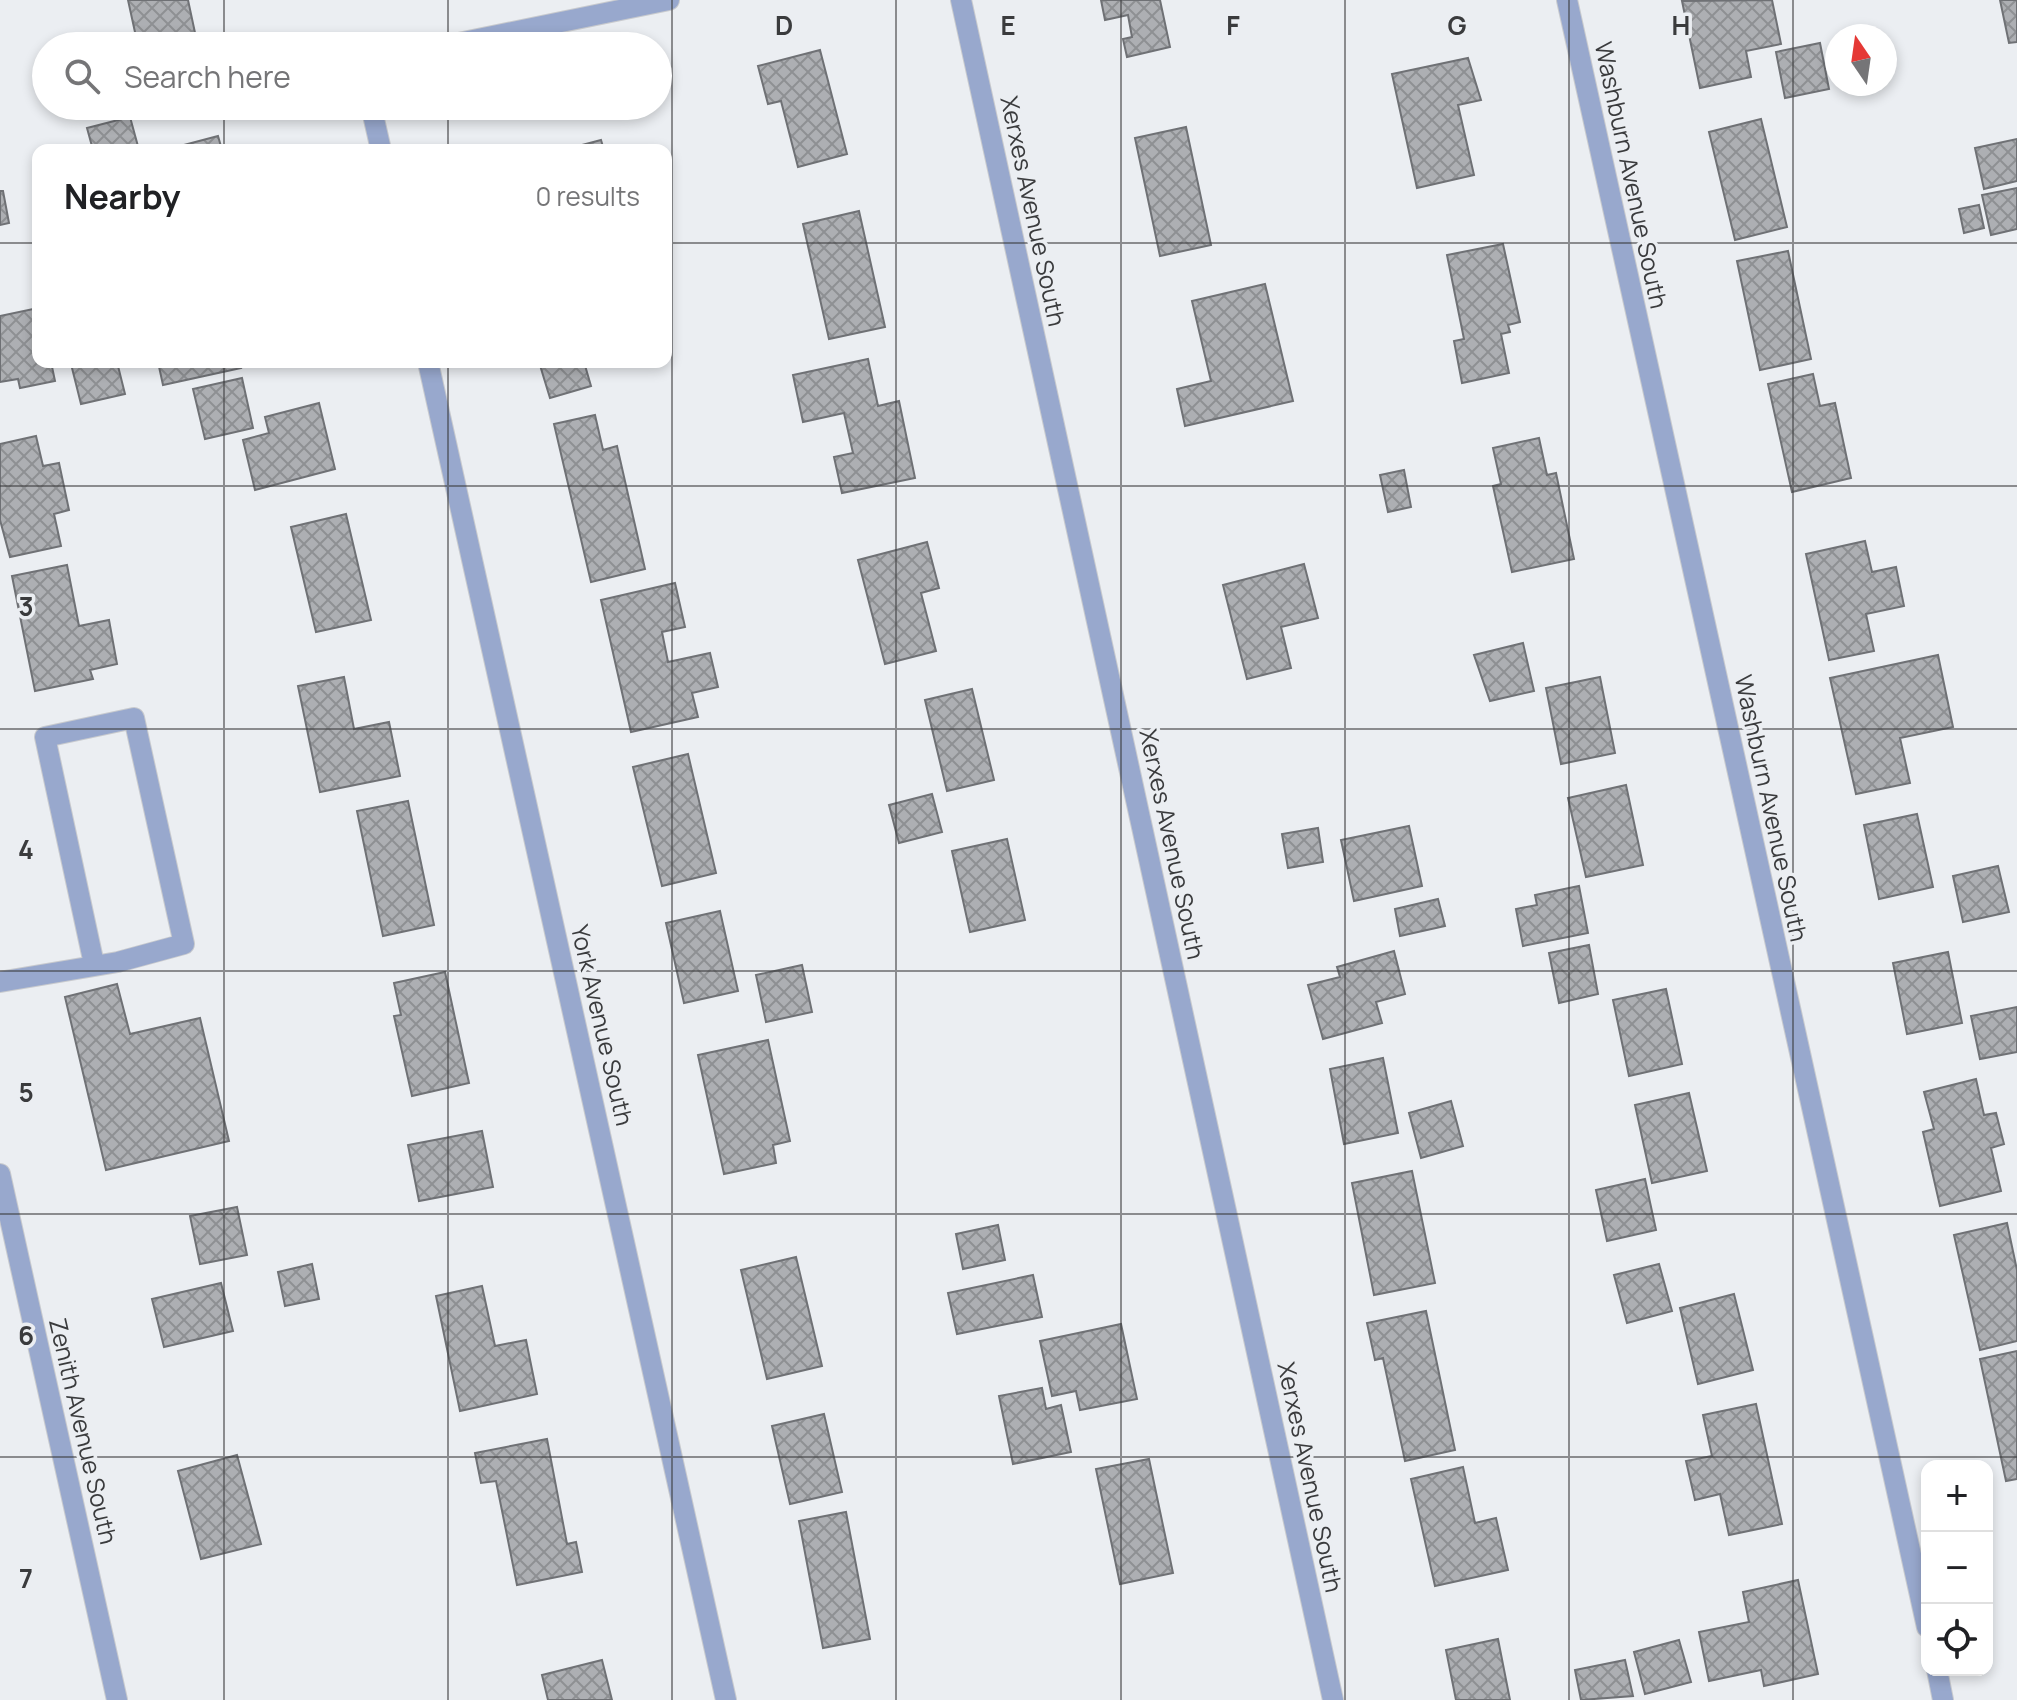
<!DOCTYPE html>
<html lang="en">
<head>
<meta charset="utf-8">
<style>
	:root { --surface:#fff; --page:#f2f2f2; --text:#202124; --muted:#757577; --line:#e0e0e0 }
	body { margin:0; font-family:Manrope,sans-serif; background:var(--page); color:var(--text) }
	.controls { position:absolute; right:24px; bottom:24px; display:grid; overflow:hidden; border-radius:16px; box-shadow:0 4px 12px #0003 }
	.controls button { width:72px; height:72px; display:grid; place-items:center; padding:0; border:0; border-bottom:2px solid var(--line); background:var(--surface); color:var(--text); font:40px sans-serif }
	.compass { position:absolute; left:1825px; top:24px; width:72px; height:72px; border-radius:50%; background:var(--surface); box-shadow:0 4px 12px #0003; rotate:347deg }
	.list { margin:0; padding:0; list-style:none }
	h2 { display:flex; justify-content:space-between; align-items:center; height:104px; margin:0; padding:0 32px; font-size:34px }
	h2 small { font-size:26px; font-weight:400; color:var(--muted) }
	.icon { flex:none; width:44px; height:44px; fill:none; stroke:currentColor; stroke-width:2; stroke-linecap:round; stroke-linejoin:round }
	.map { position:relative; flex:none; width:2017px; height:1700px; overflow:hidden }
	.search { position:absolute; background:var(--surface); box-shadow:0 4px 12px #0003; left:32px; top:32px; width:640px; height:88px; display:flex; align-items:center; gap:20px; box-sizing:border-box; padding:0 28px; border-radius:44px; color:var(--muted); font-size:30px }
	.panel { position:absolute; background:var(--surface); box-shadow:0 4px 12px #0003; left:32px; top:144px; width:640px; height:224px; border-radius:16px }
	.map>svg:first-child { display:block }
</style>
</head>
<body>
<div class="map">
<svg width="2017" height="1700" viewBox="0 0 2017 1700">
	<defs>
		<pattern id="building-cross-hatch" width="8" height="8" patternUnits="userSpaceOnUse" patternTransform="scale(2)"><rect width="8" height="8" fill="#adafb3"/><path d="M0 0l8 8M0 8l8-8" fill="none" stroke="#8e9093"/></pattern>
	</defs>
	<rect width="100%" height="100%" fill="#ebeef2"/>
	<!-- building -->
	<path fill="url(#building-cross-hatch)" stroke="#6f7175" stroke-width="2" d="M128 0H188L197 42 138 46Z
		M1101 0H1160L1170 47 1127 57 1123 39 1132 37 1128 15 1105 20Z
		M1772 0 1781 44 1746 51 1751 77 1700 88 1682 1Z
		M2000 0H2017V42L2009 43Z
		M1820 43 1829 89 1785 98 1776 52Z
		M820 50 847 154 798 167 781 101 768 104 758 66Z
		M1468 58 1481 100 1458 105 1474 175 1417 188 1392 74Z
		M130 117 139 150H93L87 128Z
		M1761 119 1787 227 1735 240 1709 132Z
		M1186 127 1211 245 1160 256 1135 138Z
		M218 136 222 150H165Z
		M2017 139V181L1984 189 1975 148Z
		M601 140 604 150H563Z
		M2017 188V229L1991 235 1982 195Z
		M0 191H3L9 223 0 225Z
		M1979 205 1984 228 1964 233 1959 209Z
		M859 211 885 327 829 339 803 224Z
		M1503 244 1520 322 1508 325 1510 332 1501 334 1509 373 1462 383 1454 341 1464 339 1447 255Z
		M1788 251 1811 359 1760 370 1737 261Z
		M1265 284 1293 401 1185 426 1177 389 1211 381 1192 301Z
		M38 308V362H51L55 381 20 388 18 379 0 382V316Z
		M868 359 878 406 899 401 915 478 842 493 834 457 853 453 844 413 803 422 793 375Z
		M117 362 125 394 81 404 71 364Z
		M158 362H239L241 368 163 385Z
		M539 362H584L591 386 550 398Z
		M1813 374 1820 406 1835 403 1851 478 1792 492 1768 384Z
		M242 378 253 428 205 439 193 389Z
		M319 403 335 469 255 490 243 440 269 433 265 417Z
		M595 415 603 450 617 446 645 569 591 582 554 424Z
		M36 436 43 466 59 463 69 510 54 514 61 546 10 557 0 520V444Z
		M1539 438 1547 475 1556 473 1574 559 1512 572 1493 486 1501 484 1493 448Z
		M1404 470 1411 507 1388 512 1380 475Z
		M346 514 371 620 316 632 291 527Z
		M1865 541 1872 572 1896 567 1904 606 1866 614 1874 651 1829 660 1806 554Z
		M927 542 939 588 921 593 936 651 885 664 858 560Z
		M1304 564 1318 618 1281 627 1291 668 1247 679 1223 585Z
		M67 565 79 626 109 620 117 664 90 670 93 679 35 691 12 576Z
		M675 583 685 627 662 632 668 662 710 653 718 687 692 693 698 717 631 732 601 600Z
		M1523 643 1534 691 1490 701 1474 655Z
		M1938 655 1953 727 1900 738 1910 783 1856 794 1830 678Z
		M344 677 354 729 389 722 400 776 320 792 298 686Z
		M1600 677 1615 753 1561 764 1546 688Z
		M972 689 994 780 947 791 925 700Z
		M688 754 716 873 662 886 633 767Z
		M1626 785 1643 865 1586 877 1568 798Z
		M932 794 942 832 899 843 889 805Z
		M408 801 434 925 383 936 357 811Z
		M1917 814 1933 887 1879 899 1864 825Z
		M1409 826 1422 886 1354 901 1341 840Z
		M1318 828 1323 862 1288 868 1282 834Z
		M1007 839 1025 920 970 932 952 851Z
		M1998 866 2009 912 1963 922 1953 876Z
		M1579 886 1588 933 1523 946 1516 909 1537 905 1535 895Z
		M1438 899 1445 926 1400 936 1395 909Z
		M720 911 738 991 684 1003 666 923Z
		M1589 945 1598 994 1559 1003 1549 953Z
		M1394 951 1405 994 1376 1002 1382 1023 1323 1039 1308 985 1340 977 1337 967Z
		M1948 952 1962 1023 1907 1034 1893 963Z
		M802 965 812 1012 766 1022 756 975Z
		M445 972 469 1083 412 1096 394 1016 401 1015 394 983Z
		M117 984 130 1034 200 1018 229 1141 106 1170 65 997Z
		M1666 989 1682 1064 1629 1076 1613 1000Z
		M2017 1007V1052L1980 1059 1971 1016Z
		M768 1040 790 1141 773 1145 776 1163 724 1174 698 1055Z
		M1383 1058 1398 1133 1344 1144 1330 1069Z
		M1976 1079 1984 1115 1996 1113 2004 1144 1991 1148 2001 1191 1940 1206 1923 1132 1934 1129 1924 1092Z
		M1689 1093 1707 1171 1652 1183 1635 1105Z
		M1451 1101 1463 1146 1421 1158 1409 1113Z
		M482 1131 493 1187 419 1201 408 1145Z
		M1412 1171 1435 1283 1374 1295 1352 1183Z
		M1645 1179 1656 1230 1607 1241 1596 1190Z
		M237 1207 247 1255 200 1264 190 1216Z
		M2007 1223 2017 1270V1341L1980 1350 1954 1235Z
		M998 1225 1005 1260 963 1269 956 1234Z
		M796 1257 822 1366 767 1379 741 1270Z
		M312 1264 319 1299 285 1306 278 1272Z
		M1659 1264 1672 1311 1627 1323 1614 1275Z
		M1033 1275 1042 1317 957 1334 948 1293Z
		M221 1283 233 1331 164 1347 152 1299Z
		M482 1286 495 1346 526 1340 537 1394 460 1411 436 1296Z
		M1734 1294 1753 1370 1698 1384 1680 1308Z
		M1426 1311 1455 1450 1405 1461 1383 1358 1375 1360 1367 1323Z
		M1121 1324 1137 1399 1080 1410 1076 1391 1052 1396 1040 1341Z
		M2017 1351V1479L2006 1481 1980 1359Z
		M1042 1388 1046 1409 1061 1405 1071 1452 1013 1464 999 1396Z
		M1756 1404 1782 1524 1729 1535 1720 1494 1695 1500 1686 1461 1712 1456 1703 1415Z
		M824 1414 842 1492 790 1504 772 1426Z
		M547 1439 567 1544 576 1542 582 1572 517 1585 496 1481 481 1483 475 1453Z
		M237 1455 261 1544 201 1559 178 1471Z
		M1149 1459 1173 1573 1120 1584 1096 1469Z
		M1463 1467 1475 1523 1496 1518 1508 1570 1435 1586 1411 1479Z
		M846 1512 870 1639 823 1648 799 1521Z
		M1798 1580 1818 1674 1764 1686 1761 1670 1709 1681 1699 1632 1749 1622 1743 1592Z
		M1498 1639 1510 1700H1456L1446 1650Z
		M1679 1640 1691 1682 1645 1694 1634 1652Z
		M602 1660 612 1700H548L542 1675Z
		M1625 1660 1633 1696 1581 1700 1575 1670Z"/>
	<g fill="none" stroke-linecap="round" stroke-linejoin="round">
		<defs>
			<path id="minor" d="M961 0 1333 1700
				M1567 0 1927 1627
				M444 46 669 0
				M371 106 381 150
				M428 362 726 1700
				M0 982 118 962 184 944 134 718 45 737 94 964
				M0 1174 117 1700
				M1937 1670 1943 1700"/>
		</defs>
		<!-- minor casing -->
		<use href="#minor" stroke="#c8cace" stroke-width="22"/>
		<!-- minor -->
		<use href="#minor" stroke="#98a8cd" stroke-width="20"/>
	</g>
	<!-- grid -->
	<path fill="none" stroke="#3a3b3d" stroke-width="2" stroke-opacity="0.55" d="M224 0V46M448 0V46M672 0V1700M896 0V1700M1121 0V1700M1345 0V1700M1569 0V1700M1793 0V1700M224 106V150M448 106V150M0 243H38M666 243H2017M224 362V1700M448 362V1700M0 486H2017M0 729H2017M0 971H2017M0 1214H2017M0 1457H2017"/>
	<g text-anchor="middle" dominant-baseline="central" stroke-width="7" stroke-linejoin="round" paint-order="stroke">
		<!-- street labels -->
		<g font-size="24" fill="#3a3b3d" stroke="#ebeef2">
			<text transform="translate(1632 175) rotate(78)">Washburn Avenue South</text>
			<text transform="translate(1034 211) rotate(78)">Xerxes Avenue South</text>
			<text transform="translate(1772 808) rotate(78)">Washburn Avenue South</text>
			<text transform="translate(1173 844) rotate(78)">Xerxes Avenue South</text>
			<text transform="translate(603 1025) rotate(77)">York Avenue South</text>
			<text transform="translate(84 1431) rotate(77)">Zenith Avenue South</text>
			<text transform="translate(1311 1477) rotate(78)">Xerxes Avenue South</text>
		</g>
	</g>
	<g font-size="26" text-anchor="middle" font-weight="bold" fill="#3a3b3d" stroke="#ebeef2" stroke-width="7" stroke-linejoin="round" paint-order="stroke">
		<text x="784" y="35">D</text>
		<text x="1008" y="35">E</text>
		<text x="1233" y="35">F</text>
		<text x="1457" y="35">G</text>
		<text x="1681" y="35">H</text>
		<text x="26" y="616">3</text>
		<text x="26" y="859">4</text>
		<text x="26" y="1102">5</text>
		<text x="26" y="1345">6</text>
		<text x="26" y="1588">7</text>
	</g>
</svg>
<div class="controls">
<button>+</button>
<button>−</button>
<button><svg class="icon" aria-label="locate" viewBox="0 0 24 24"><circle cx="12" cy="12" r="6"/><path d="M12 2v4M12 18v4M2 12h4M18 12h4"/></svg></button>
</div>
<svg class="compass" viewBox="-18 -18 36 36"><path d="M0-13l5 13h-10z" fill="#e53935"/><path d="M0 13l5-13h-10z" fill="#757577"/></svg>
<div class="search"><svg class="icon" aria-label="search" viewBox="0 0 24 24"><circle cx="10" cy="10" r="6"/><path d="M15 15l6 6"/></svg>Search here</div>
<section class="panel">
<h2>Nearby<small>0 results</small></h2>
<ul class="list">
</ul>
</section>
</div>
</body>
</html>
